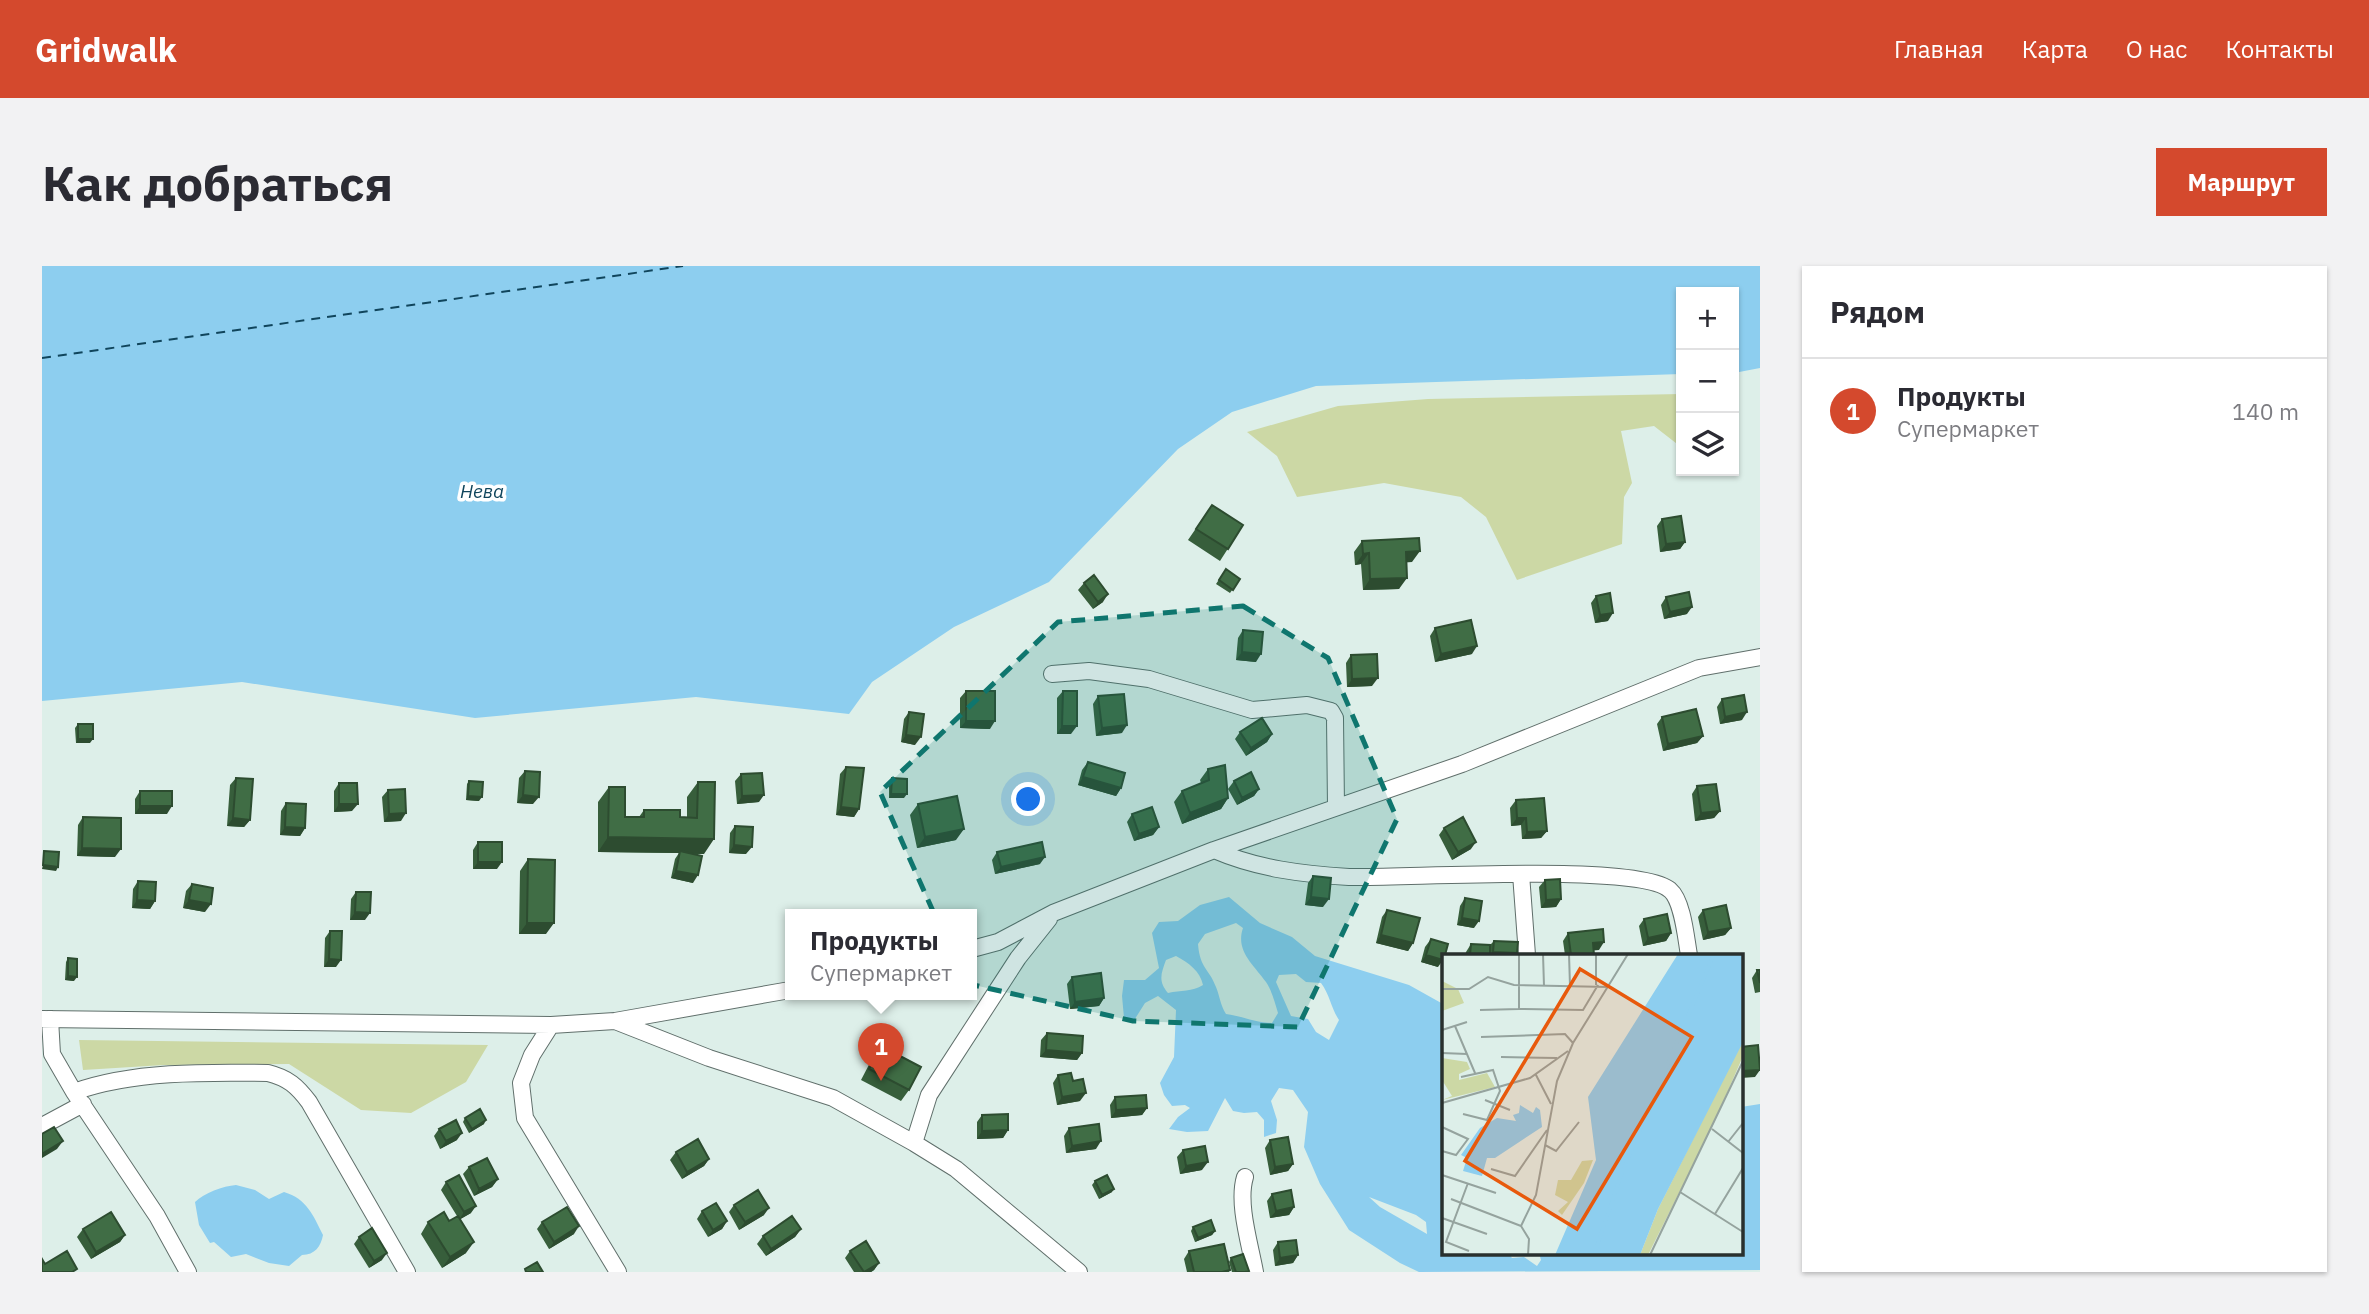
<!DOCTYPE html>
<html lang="ru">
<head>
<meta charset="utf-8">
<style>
	:root { --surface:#fff; --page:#f2f2f3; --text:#2b2b33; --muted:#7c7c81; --line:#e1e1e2; --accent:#d4492d }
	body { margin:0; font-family:"IBM Plex Sans",sans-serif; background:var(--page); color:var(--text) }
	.controls { position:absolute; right:21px; top:21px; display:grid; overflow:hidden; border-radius:0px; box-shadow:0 2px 5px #0004 }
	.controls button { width:63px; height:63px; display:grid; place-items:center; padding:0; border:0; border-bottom:2px solid var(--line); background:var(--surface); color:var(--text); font:35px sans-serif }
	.you { position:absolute; left:987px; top:534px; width:24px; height:24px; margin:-18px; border:5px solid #fff; border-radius:50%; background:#1a73e8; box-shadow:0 0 0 10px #1a73e833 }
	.badge { display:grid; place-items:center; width:46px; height:46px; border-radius:50%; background:var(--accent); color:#fff; font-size:23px; font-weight:700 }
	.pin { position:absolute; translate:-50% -58px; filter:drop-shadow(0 2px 4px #0008) }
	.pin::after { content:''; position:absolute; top:37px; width:24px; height:21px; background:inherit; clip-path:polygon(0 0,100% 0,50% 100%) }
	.popup { position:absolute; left:743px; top:643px; width:192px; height:91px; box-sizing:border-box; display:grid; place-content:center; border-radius:0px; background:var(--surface); filter:drop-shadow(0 2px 5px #0005); font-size:23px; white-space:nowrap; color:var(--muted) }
	.popup b { font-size:26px; color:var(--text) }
	.popup::after { content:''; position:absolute; left:50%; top:100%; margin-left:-14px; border:14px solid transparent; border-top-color:var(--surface) }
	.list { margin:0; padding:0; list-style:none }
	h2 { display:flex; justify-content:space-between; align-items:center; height:91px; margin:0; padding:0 28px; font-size:30px }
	h2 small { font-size:23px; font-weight:400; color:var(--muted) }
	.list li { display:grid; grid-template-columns:46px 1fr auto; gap:21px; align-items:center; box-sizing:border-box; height:105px; padding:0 28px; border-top:2px solid var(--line) }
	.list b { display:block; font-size:26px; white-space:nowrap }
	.list p { margin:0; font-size:23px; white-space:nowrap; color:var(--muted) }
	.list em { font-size:23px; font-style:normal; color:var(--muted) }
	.icon { flex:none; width:38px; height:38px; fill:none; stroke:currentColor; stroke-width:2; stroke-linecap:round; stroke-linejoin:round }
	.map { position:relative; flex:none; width:1718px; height:1006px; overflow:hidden; border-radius:0px }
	header { display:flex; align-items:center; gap:42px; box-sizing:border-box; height:98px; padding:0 35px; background:var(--accent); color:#fff }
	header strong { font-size:33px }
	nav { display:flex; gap:38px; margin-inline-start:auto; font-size:24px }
	.intro { display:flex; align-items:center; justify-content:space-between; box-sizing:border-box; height:168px; padding:0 42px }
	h1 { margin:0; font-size:49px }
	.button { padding:18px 32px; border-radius:0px; background:var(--accent); color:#fff; font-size:24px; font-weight:700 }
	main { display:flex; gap:42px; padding:0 42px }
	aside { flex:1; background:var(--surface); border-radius:0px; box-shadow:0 2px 5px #0004 }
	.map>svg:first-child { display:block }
</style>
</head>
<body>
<header>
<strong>Gridwalk</strong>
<nav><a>Главная</a><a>Карта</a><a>О нас</a><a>Контакты</a></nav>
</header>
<div class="intro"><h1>Как добраться</h1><a class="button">Маршрут</a></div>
<main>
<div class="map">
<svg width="1718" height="1006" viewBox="0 0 1718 1006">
	<rect width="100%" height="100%" fill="#ddefe9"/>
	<!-- green -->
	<path fill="#ccd8a5" d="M1639 128V181L1612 160 1579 165 1590 217 1582 231 1580 278 1475 314 1444 251 1419 231 1342 217 1255 231 1235 190 1205 166 1296 140 1386 133Z
		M37 774 446 779 424 816 369 847 319 844 247 798 122 799 41 804Z"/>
	<!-- water -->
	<path fill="#8dceef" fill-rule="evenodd" d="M0 0H1718V102L1692 107V26H1639V108L1274 120 1190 146 1136 183 1007 316 912 361 830 416 807 448 654 431 433 452 200 416 0 435Z
		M1187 631 1218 657 1250 671 1273 690 1367 719 1401 738V987H1466L1470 992 1482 991 1495 1000 1499 994 1497 987H1699V841L1718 838V1004L1377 1006 1358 997 1307 964 1278 918 1262 881 1266 846 1251 824 1237 822 1229 835 1235 854 1234 867 1222 871V854L1215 846 1202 847 1191 845 1183 832 1166 865 1145 866 1127 863 1136 851 1148 842 1143 839 1130 840 1122 829 1118 817 1132 791 1134 744 1116 730 1103 737 1091 756 1082 752 1080 730 1082 714H1103L1117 702 1110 667 1117 656 1136 655 1158 639ZM1194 657 1201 662C1193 685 1212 699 1224 716 1230 725 1233 737 1236 747L1230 757C1214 757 1200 750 1184 748 1178 738 1178 731 1174 721 1167 702 1158 703 1156 678L1163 668ZM1134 690C1147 697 1158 705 1161 719 1150 726 1139 724 1126 727 1116 715 1119 708 1124 694ZM1254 708 1264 716 1279 717C1288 729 1289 742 1297 754L1287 774 1274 766 1266 753 1249 750 1234 716 1237 709ZM1327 931 1374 949 1384 956 1385 968 1338 941Z
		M194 919 213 924 227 933 242 926C265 933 271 949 281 969 279 980 273 989 260 989L247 1000 227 997 204 988 189 991 172 976 168 977 157 959 153 936C162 927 181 920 194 919Z"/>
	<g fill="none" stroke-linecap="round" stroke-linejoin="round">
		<!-- ferry -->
		<path stroke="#10455c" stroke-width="2" stroke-dasharray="9 7" stroke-linecap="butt" d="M0 92 641 0"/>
		<defs>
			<path id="minor" d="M1010 408 1047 405 1107 413 1210 444 1265 439 1289 445 1293 452 1294 541
				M1172 584C1216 603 1260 608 1307 611 1361 613 1597 596 1628 624 1641 635 1644 673 1647 689
				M1479 608 1485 689
				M930 683 956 676 1011 647 1172 584 1420 498 1657 402 1718 391
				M0 753 509 759 573 755 748 724
				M8 753 10 788 32 826 115 950 146 1006
				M573 755 667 792 791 832 872 877 914 903 1037 1006
				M509 759 490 789 479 817 483 852 576 1006
				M32 826C90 805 164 806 226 807 246 812 255 820 267 836L365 1006
				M0 860 41 838
				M872 877 887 829 976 692 1007 653
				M1203 911C1195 937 1208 978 1213 1006"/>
		</defs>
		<!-- minor casing -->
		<use href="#minor" stroke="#606f6b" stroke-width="18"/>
		<!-- minor -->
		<use href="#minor" stroke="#fff" stroke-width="16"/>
	</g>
	<!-- wall -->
	<path fill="#375e3b" d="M1170 239 1201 259 1178 295 1146 274Z
		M1620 253 1643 276 1638 283 1618 286 1615 260Z
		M1320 275 1370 296H1364L1357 323 1321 324 1319 298 1313 299 1312 286Z
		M1184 303 1198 313 1188 327 1174 318Z
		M1042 317 1061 336 1051 343 1036 324Z
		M1554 330 1566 355 1553 357 1549 337Z
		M1624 331 1645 348 1622 353 1619 339Z
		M1393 362 1430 388 1393 396 1388 370Z
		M1201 364 1214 396 1194 394 1196 372Z
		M1309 389 1330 420 1305 421 1304 397Z
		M924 425 948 463 918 462V432Z
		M1021 425 1029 468H1015V432Z
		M1056 430 1080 467 1054 470 1051 438Z
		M1680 433 1700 454 1678 458 1675 441Z
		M867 446 873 479 859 476 862 453Z
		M1620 451 1661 470 1655 477 1621 485 1615 458Z
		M36 458 48 477H34L33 462Z
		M1198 466 1230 468 1225 476 1204 490 1193 473Z
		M1046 496 1079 522 1074 530 1036 519 1040 504Z
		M804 501 817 543 812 551 794 549 798 508Z
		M1166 503 1186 532 1179 543 1140 558 1132 536 1140 525 1159 517 1158 514Z
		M483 505 491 538 475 537 477 512Z
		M699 508 717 536 695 538 693 515Z
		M194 512 208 554 202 561 185 560 188 519Z
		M850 512 862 532H847V516Z
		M427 515 437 535 424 534 425 518Z
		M1192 515 1217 523 1212 530 1195 539 1186 523Z
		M656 516 662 588H650L651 617 629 612 633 593 637 587 556 586V536L567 521 583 551H597L602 544 638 551H645V531Z
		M297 517 310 545 292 546V525Z
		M1655 520 1678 545 1672 552 1653 555 1650 528Z
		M346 524 359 555 342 556 340 531Z
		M98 525 125 548H93V533Z
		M1474 534 1505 565 1499 572 1480 573 1479 559 1469 560 1468 542Z
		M244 537 263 562 258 570 238 569 239 545Z
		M876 538 914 574 875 582 868 549Z
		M1090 548 1117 561 1111 569 1092 575 1085 556Z
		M41 551 73 591 35 590 36 559Z
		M693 560 704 588 687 587 688 567Z
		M1402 562 1429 583 1410 594 1397 569Z
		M436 576 455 603H431V584Z
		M955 586 998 598 953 608 950 594Z
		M486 593 504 668H477L478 605Z
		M1271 610 1281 641 1263 639 1266 617Z
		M1503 614 1519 633 1514 641 1499 642 1497 621Z
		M96 615 113 635 108 643 90 642 91 623Z
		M150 618 163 646 141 642 144 625Z
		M314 626 323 654H308L309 633Z
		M1423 632 1432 662 1415 659 1418 640Z
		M1345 644 1371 677 1366 685 1334 677 1340 651Z
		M1661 644 1689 662 1683 669 1661 674 1656 651Z
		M1602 653 1629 667 1624 675 1601 680 1597 660Z
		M288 665 294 701H282L283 672Z
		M1526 667 1557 684H1552V689H1523L1521 675Z
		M1389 673 1396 701 1379 696 1383 681Z
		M1452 675 1475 687 1473 689H1449V678Z
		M1429 678 1448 689H1423L1424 686Z
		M26 692 32 715 23 714 24 696Z
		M1715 704H1718V726L1713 727 1710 712Z
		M1030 711 1062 732 1057 740 1028 743 1025 718Z
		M1005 767 1040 787 1035 794 998 791 999 774Z
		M839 780 867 824 859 835 819 814 831 791Z
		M1016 809 1031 815 1038 835 1015 839 1011 817Z
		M1073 831 1105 842 1100 849 1069 852 1068 839Z
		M940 849 966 864 961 872 935 873V856Z
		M423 852 442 858 427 867 421 856Z
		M1027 862 1054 883 1024 887 1022 870Z
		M397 863 415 874 398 883 392 870Z
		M1228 874 1251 898 1246 905 1228 909 1223 882Z
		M1141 884 1160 904 1138 908 1135 891Z
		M634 886 667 893 662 900 640 913 628 894Z
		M427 901 456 913 450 921 432 930 421 908Z
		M1053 915 1070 926 1057 933 1050 919Z
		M404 916 429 947 418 953 424 987 400 1002 379 968 386 956 407 955 415 950 399 924Z
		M1230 928 1252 941 1247 949 1228 952 1225 935Z
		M692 939 722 949 697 964 687 946Z
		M660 945 685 955 680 963 666 971 655 953Z
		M500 956 532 968 507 983 495 963Z
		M1151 961 1173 965 1170 969 1153 976 1149 965Z
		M41 963 83 969 78 976 49 993 35 971Z
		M759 963 753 971 724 990 715 978 721 970Z
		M317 971 340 994 327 1002 312 978Z
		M1236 976 1256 989 1251 997 1233 1000 1231 984Z
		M808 985 837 997 832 1004 829 1006H812L803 992Z
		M1147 985 1188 1004 1187 1006H1145L1142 993Z
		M1189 992 1206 1006H1190L1187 996Z"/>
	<!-- shaded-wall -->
	<path fill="#2d4c30" d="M1643 276 1638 283 1618 286 1624 278Z
		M1378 285 1370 296 1356 297 1364 286Z
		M1327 287 1319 298 1313 299 1321 288Z
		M1365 312 1357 323 1321 324 1328 313Z
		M1066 328 1061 336 1051 343 1056 336Z
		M1650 341 1645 348 1622 353 1628 346Z
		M1571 347 1566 355 1553 357 1558 349Z
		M1435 380 1430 388 1393 396 1399 388Z
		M1200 386 1219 388 1214 396 1194 394Z
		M1336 412 1330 420 1305 421 1310 413Z
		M1705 446 1700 454 1678 458 1683 451Z
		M924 455H953L948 463 918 462Z
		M1085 459 1080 467 1054 470 1060 462Z
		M1020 460H1035L1029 468H1015Z
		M1230 468 1225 476 1204 490 1209 482Z
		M864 469 879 471 873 479 859 476Z
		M1661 470 1655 477 1621 485 1626 478Z
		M36 473H51L48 477H34Z
		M1041 511 1079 522 1074 530 1036 519Z
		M1217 523 1212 530 1195 539 1200 532Z
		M849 528H865L862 532H847Z
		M481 529 497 531 491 538 475 537Z
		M722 529 717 536 695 538 700 530Z
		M426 530 440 531 437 535 424 534Z
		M1186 532 1179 543 1140 558 1148 547Z
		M297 538H316L310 545 292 546Z
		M98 540H130L125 548H93Z
		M799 541 817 543 812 551 794 549Z
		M1678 545 1672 552 1653 555 1659 547Z
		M364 547 359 555 342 556 347 548Z
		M191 552 208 554 202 561 185 560Z
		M1475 552H1484L1479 559 1469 560Z
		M243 561 263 562 258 570 238 569Z
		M1117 561 1111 569 1092 575 1097 568Z
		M922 563 914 574 875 582 883 571Z
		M1505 565 1499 572 1480 573 1485 566Z
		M566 571 672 573 662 588 638 587V585L637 587 556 586Z
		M1434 576 1429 583 1410 594 1416 586Z
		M692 579 710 581 704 588 687 587Z
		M40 582 79 583 73 591 35 590Z
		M1003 591 998 598 953 608 959 601Z
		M436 596H460L455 603H431Z
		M1 599 16 601 14 605 0 603Z
		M634 605 656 609 651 617 629 612Z
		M1269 631 1287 633 1281 641 1263 639Z
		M1519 633 1514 641 1499 642 1504 634Z
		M95 634 113 635 108 643 90 642Z
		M147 634 169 638 163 646 141 642Z
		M313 646 328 647 323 654H308Z
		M1420 652 1437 655 1432 662 1415 659Z
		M485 657H512L504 668H477Z
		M1689 662 1683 669 1661 674 1666 666Z
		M1629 667 1624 675 1601 680 1606 672Z
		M1339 669 1371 677 1366 685 1334 677Z
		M1562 676 1557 684 1545 685 1551 677Z
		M1451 686 1475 687 1473 689H1449Z
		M1384 689 1401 694 1396 701 1379 696Z
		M287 693 299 694 294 701H282Z
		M26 710 35 711 32 715 23 714Z
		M1062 732 1057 740 1028 743 1033 736Z
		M1004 784 1040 787 1035 794 998 791Z
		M1718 804 1713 811 1699 812V805Z
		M1044 827 1038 835 1015 839 1020 831Z
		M1105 842 1100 849 1069 852 1074 844Z
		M444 854 442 858 427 867 430 863Z
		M966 864 961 872 935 873 940 865Z
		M420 867 415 874 398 883 404 875Z
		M21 875 15 883 0 892V888Z
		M1059 875 1054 883 1024 887 1030 880Z
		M667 893 662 900 640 913 645 906Z
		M1166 896 1160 904 1138 908 1144 900Z
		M1251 898 1246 905 1228 909 1233 901Z
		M456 913 450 921 432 930 437 923Z
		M1072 923 1070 926 1057 933 1060 929Z
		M434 940 429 947 417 954 422 946Z
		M1252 941 1247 949 1228 952 1234 945Z
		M727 942 722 949 697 964 703 956Z
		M685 955 680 963 666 971 671 964Z
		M537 960 532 968 507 983 512 976Z
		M759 963 753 971 724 990 729 983Z
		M1173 965 1170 969 1153 976 1156 972Z
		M83 969 78 976 49 993 54 986Z
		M432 976 424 987 400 1002 408 991Z
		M345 987 340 994 327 1002 332 995Z
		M1256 989 1251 997 1233 1000 1238 992Z
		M837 997 832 1004 829 1006H822Z"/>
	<!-- building -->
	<path fill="#406d45" stroke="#2d4c30" stroke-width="2" d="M1170 239 1201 259 1186 283 1154 263Z
		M1639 250 1643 276 1624 278 1620 253Z
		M1377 272 1378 285 1364 286 1365 312 1328 313 1327 287 1321 288 1320 275Z
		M1184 303 1198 313 1191 324 1177 314Z
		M1052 309 1066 328 1056 336 1042 317Z
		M1647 326 1650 341 1628 346 1624 331Z
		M1568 327 1571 347 1558 349 1554 330Z
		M1429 354 1435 380 1399 388 1393 362Z
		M1201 364 1221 366 1219 388 1200 386Z
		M1335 388 1336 412 1310 413 1309 389Z
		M924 425H953V455H924Z
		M1021 425H1035V460H1020Z
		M1082 428 1085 459 1060 462 1056 430Z
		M1702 429 1705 446 1683 451 1680 433Z
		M1654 443 1661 470 1626 478 1620 451Z
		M867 446 882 448 879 471 864 469Z
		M1220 452 1230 468 1209 482 1198 466Z
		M36 458H51V473H36Z
		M1046 496 1083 507 1079 522 1041 511Z
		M1183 499 1186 532 1148 547 1140 525 1167 514 1166 503Z
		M804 501 822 502 817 543 799 541Z
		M483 505 498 506 497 531 481 529Z
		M1209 506 1217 523 1200 532 1192 515Z
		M720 507 722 529 700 530 699 508Z
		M194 512 211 513 208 554 191 552Z
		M850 512 865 513V528H849Z
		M427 515 441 516 440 531 426 530Z
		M656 516H673L672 573 566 571 567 521H583V551H602V544H638V551L655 552Z
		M297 517H315L316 538H297Z
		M1674 518 1678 545 1659 547 1655 520Z
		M363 523 364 547 347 548 346 524Z
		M98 525H130V540H98Z
		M915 530 922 563 883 571 876 538Z
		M1502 532 1505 565 1485 566 1484 552H1475L1474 534Z
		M244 537 264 538 263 562 243 561Z
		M1110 541 1117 561 1097 568 1090 548Z
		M41 551 79 552V583L40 582Z
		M1421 551 1434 576 1416 586 1402 562Z
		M693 560 711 561 710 581 692 579Z
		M436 576H460V596H436Z
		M1000 576 1003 591 959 601 955 586Z
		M2 585 17 586 16 601 1 599Z
		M638 585 660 590 656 609 634 605Z
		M486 593 513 594 512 657H485Z
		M1271 610 1289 612 1287 633 1269 631Z
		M1518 613 1519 633 1504 634 1503 614Z
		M96 615 114 616 113 635 95 634Z
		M150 618 171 622 169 638 147 634Z
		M314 626H329L328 647 313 646Z
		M1423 632 1440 635 1437 655 1420 652Z
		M1684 639 1689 662 1666 666 1661 644Z
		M1345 644 1378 652 1371 677 1339 669Z
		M1625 648 1629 667 1606 672 1602 653Z
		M1561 663 1562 676 1551 677 1552 689H1529L1526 667Z
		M288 665H300L299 694 287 693Z
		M1389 673 1406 678 1403 689H1401V694L1384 689Z
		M1452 675 1476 676 1475 687 1451 686Z
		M1429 678 1448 679V689H1428Z
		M26 692 35 693V711L26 710Z
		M1715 704H1718V717Z
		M1059 707 1062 732 1033 736 1030 711Z
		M1005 767 1041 770 1040 787 1004 784Z
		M1716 779 1718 804 1699 805V781Z
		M839 780 879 801 867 824 827 803Z
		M1029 807 1031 815 1041 813 1044 827 1020 831 1016 809Z
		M1104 829 1105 842 1074 844 1073 831Z
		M438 843 444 854 430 863 423 852Z
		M966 848V864L940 865V849Z
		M414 854 420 867 404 875 397 863Z
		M1057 858 1059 875 1030 880 1027 862Z
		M12 861 21 875 0 888V868Z
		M1246 871 1251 898 1233 901 1228 874Z
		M656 873 667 893 645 906 634 886Z
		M1163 880 1166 896 1144 900 1141 884Z
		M445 892 456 913 437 923 427 901Z
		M417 909 434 940 422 946 404 916Z
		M1065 909 1072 923 1060 929 1053 915Z
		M716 924 727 942 703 956 692 939Z
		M1249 924 1252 941 1234 945 1230 928Z
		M674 937 685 955 671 964 660 945Z
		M525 941 537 960 512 976 500 956Z
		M69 946 83 969 54 986 41 963Z
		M402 946 407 955 416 950 432 976 408 991 386 956Z
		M750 950 759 963 729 983 721 970Z
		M1169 954 1173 965 1156 972 1151 961Z
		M330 962 345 987 332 995 317 971Z
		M1254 974 1256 989 1238 992 1236 976Z
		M824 975 837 997 822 1006 808 985Z
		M1182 978 1188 1004 1180 1006H1152L1147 985Z
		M25 985 35 1003 30 1006H0V993L3 998Z
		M1201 988 1207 1005 1203 1006H1194L1189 992Z
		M495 996 501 1006H484L483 1003Z"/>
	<!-- marked area -->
	<path fill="#0f766e" fill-opacity="0.2" stroke="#0f766e" stroke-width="5" stroke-dasharray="14 9" stroke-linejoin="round" d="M1201 340 1286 392 1355 553 1256 761 1091 755 923 717 838 526 1016 356Z"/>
	<g text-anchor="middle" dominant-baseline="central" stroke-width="7" stroke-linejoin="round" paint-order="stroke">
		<!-- water labels -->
		<g font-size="19" font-style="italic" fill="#10455c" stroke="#fff">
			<text x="440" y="225">Нева</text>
		</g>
	</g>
	<!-- overview -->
	<g transform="translate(1400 688)">
		<rect width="301" height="301" fill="#ddefe9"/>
		<path d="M0 27 16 35 22 49 0 57ZM301 85V102L272 169 206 301H198L216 255ZM0 104 25 108 28 115 17 120V126L45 119 53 133 0 146 10 142 0 126ZM151 206 142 229 120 261 116 257 126 248 113 241 116 226H129L140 207Z" fill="#ccd8a5"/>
		<path d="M236 0H301L300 90 216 255 198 301H113L154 206 146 143ZM78 151 91 159 94 153 98 156 100 173 53 204H45L40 222 21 217 25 204 19 201 38 174 55 164 74 167 71 161 77 159Z" fill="#8dceef"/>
		<path fill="none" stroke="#8dceef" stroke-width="3.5" d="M152 301 179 221 272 0"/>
		<path fill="none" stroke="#95a39e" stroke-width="2" d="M77 0V55L141 56 156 31M101 0 102 32M127 0 128 32M154 31V0M0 35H27L46 23 72 31 166 33M38 56 77 55M13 72 33 119M0 76 25 68M39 83 123 80 131 89M0 99 25 100M59 103 115 104M94 121 109 150M19 123 51 116 58 137 45 166 21 160M43 146 68 156M0 149 88 124 126 97M0 173 26 185 14 201 0 197M270 175 301 199M286 188 301 169M103 191 114 197 137 168M49 215 73 222 105 176M0 221 54 239M26 229 4 288 27 297M238 238 301 278M9 245 79 272M273 260 301 214M0 264 45 280M86 301 87 285 79 272 94 241 115 127 131 89 186 0M208 301 301 107"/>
		<path fill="#e8590c" fill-opacity="0.15" stroke="#e8590c" stroke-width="3.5" d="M138 15 250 83 135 275 23 207Z"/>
		<rect width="301" height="301" fill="none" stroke="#29302e" stroke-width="3.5"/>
	</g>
</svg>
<div class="controls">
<button>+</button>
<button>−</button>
<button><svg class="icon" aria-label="layers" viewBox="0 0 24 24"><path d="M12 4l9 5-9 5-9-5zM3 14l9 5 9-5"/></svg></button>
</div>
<div class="you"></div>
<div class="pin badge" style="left:839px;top:815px">1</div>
<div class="popup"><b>Продукты</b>Супермаркет</div>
</div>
<aside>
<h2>Рядом<small></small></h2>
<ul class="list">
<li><span class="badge">1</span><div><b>Продукты</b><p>Супермаркет</p></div><em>140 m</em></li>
</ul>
</aside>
</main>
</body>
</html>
